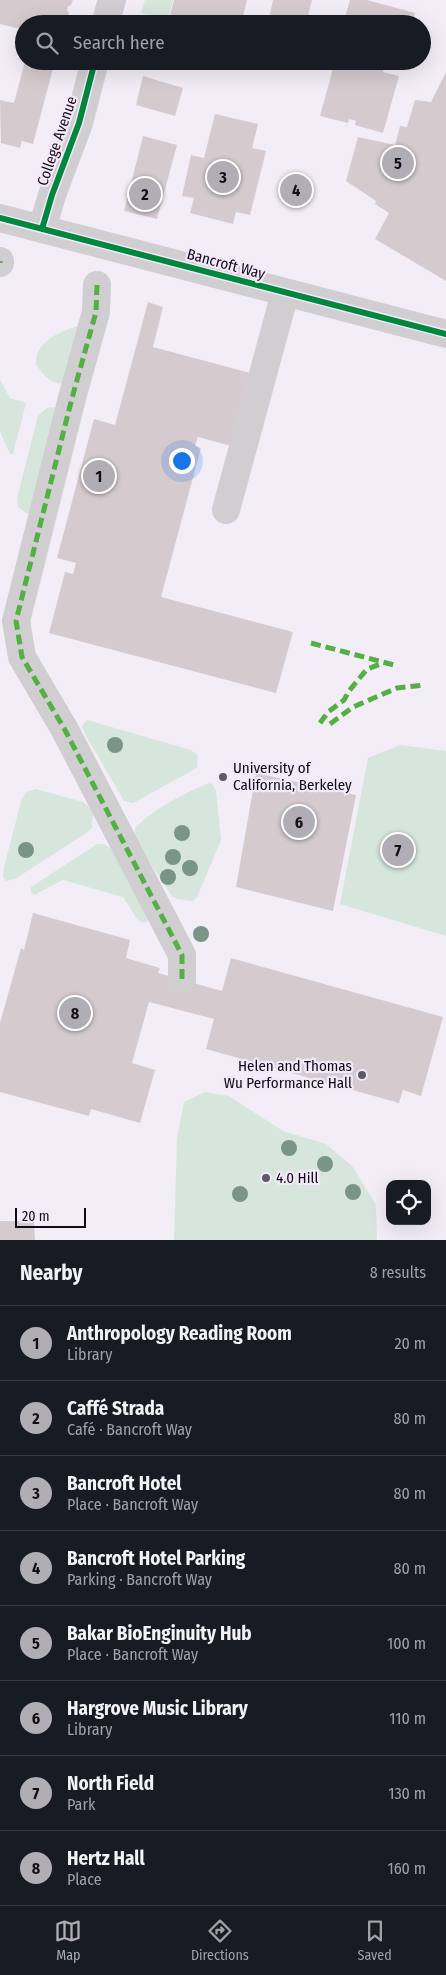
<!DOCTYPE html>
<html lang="en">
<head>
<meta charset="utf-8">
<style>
	:root { --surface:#171b24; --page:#242831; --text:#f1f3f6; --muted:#9ea1a6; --line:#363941; --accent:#b0aeb4 }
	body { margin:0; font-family:"Fira Sans Condensed",sans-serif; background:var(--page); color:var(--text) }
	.controls { position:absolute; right:15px; bottom:15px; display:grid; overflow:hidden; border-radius:10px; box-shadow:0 5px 20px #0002 }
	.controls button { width:45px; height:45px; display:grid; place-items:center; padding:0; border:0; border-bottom:1px solid var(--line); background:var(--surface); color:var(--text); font:25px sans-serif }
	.scale { position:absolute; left:15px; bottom:12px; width:71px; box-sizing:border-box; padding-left:5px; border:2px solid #110b15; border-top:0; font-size:14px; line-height:18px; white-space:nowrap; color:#110b15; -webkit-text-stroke:4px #f4e9fb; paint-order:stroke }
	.you { position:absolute; left:181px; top:460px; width:18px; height:18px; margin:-12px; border:4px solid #fff; border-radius:50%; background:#1a73e8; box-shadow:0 0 0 8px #1a73e833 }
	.badge { display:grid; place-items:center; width:32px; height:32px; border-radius:50%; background:var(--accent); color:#111; font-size:16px; font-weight:700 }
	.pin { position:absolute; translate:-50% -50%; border:2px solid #fff; box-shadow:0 1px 5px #0006 }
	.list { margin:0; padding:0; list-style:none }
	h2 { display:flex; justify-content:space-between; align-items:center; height:65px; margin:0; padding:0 20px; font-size:21px }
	h2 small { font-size:16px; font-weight:400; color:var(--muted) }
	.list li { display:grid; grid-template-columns:32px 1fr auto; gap:15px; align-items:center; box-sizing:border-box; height:75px; padding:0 20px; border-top:1px solid var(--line) }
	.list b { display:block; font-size:19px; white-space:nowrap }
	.list p { margin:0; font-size:16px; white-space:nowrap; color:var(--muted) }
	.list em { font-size:16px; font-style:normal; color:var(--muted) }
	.icon { flex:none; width:28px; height:28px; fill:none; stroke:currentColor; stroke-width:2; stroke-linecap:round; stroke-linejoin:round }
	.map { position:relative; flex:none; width:446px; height:1240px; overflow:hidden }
	.search { position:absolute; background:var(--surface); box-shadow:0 5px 20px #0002; left:15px; right:15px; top:15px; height:55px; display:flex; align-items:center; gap:12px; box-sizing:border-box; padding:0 18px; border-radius:28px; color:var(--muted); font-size:19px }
	.sheet { height:665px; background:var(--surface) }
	nav { display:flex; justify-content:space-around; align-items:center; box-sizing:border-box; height:70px; border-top:1px solid var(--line); background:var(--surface); font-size:14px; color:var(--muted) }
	nav a { display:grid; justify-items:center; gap:2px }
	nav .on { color:var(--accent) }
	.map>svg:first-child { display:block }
</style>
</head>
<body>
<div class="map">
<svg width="446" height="1240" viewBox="0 0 446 1240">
	<rect width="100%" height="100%" fill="#f3edf7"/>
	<!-- green -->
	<path fill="#d6e6dd" d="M145 0H173L168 20 141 13Z
		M78 326 81 329 66 383C51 386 44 375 36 365 35 342 58 332 78 326Z
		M0 380 10 398 26 403 13 454H10L0 432Z
		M54 407 60 411 34 513H26L18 507 17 498 38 416 47 408Z
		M87 720 191 750 198 756 197 768 133 803 124 801 84 732 82 726Z
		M400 745 446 751V936L340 904 368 758Z
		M211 783 216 790 221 840 197 897 193 901 177 899 171 895 134 838 135 829C145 814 192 788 211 783Z
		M36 789 83 802 93 810 92 828 86 833 15 879 6 881 3 877 4 867 22 798 27 792Z
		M97 844H104L111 849 151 916 150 920 142 923 137 919 123 897 63 880 34 895 31 892V887Z
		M205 1092 229 1096 283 1131 326 1144 353 1167 376 1205 377 1240H174L177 1139 184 1102Z"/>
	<!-- building -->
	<path fill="#d5cbcf" d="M0 0H73L71 5 68 6 67 10 69 13 66 24H24V30L0 24Z
		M174 0H247L241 24H168Z
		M273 0H312L306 24H268Z
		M350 0H367L415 13 412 24H343Z
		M25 61H55L33 144 22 141 20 148 1 143 0 100 14 103Z
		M335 61 347 63 348 61H402L400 68 385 64 383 72 399 76 383 133 355 125 356 121 349 119 348 123 320 116Z
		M446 72V281L375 239 389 213 375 204 376 201 346 181 358 137 395 145 400 126 407 127 415 100 431 102Z
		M143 76 183 88 175 116 136 105Z
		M215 114 258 124 252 148 266 151 250 215 236 212 233 224 190 213 194 198 182 196 191 155 204 158Z
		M143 136 177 145 157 219 124 211Z
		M148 302 163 307 153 347 254 374 235 447 198 437 195 446 201 448 161 597 293 632 276 693 49 633 65 572 73 574 76 563 57 558 94 419 115 425Z
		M256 773 356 795 333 911 236 887Z
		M33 913 130 940 126 958 160 968 158 973 222 991 231 958 443 1017 421 1096 403 1090 399 1103 206 1049 214 1019 149 1002 132 1063 155 1070 140 1123 91 1109 89 1116 0 1092V1023L21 948 24 950Z
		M0 1221H34L35 1240H0Z"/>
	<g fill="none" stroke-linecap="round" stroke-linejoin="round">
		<!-- minor -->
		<path stroke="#d0ced1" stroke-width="28" d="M105 24 112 0
			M0 218 446 334
			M42 229 52 195 79 123 95 61
			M0 263V261
			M97 285 96 312 72 398 16 621 22 657 65 730 182 955V980
			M226 510 285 293"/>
		<!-- quiet -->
		<path stroke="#54b044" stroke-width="5" stroke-dasharray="10 5" stroke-linecap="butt" d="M0 263V261
			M97 285 96 312 72 398 16 621 22 657 65 730 182 955V980
			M311 643 394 665
			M320 723 328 712 344 700 349 691 367 669 383 663
			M330 724 353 707 397 688 425 685"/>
		<defs>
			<path id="cycleway" d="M0 218 446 334
				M42 229 52 195 79 123 95 61"/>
		</defs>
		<!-- cycleway casing -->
		<use href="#cycleway" stroke="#f4e9fb" stroke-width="9"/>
		<!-- cycleway -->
		<use href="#cycleway" stroke="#00873e" stroke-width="6"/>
	</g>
	<!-- trees -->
	<g fill="#799587">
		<circle cx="115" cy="745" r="8"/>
		<circle cx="182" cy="833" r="8"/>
		<circle cx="26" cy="850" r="8"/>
		<circle cx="173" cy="857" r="8"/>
		<circle cx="190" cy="868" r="8"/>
		<circle cx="168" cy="877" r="8"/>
		<circle cx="201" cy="934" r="8"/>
		<circle cx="289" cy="1148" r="8"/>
		<circle cx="325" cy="1164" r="8"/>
		<circle cx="353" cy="1192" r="8"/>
		<circle cx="240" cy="1194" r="8"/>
	</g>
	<!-- markers -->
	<g fill="#605a64" stroke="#f4e9fb" stroke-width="2">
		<circle cx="223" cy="777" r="5"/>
		<circle cx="362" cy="1075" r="5"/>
		<circle cx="266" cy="1178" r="5"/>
	</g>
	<g text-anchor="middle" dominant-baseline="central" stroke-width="4.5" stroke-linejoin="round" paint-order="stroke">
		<!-- street labels -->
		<g font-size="15" fill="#110b15" stroke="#f4e9fb">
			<text transform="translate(57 141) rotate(-71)">College Avenue</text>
			<text transform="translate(226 264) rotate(15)">Bancroft Way</text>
		</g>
		<!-- poi labels -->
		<g font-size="15" fill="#110b15" stroke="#f4e9fb" text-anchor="start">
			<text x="233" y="768">University of<tspan x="233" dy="17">California, Berkeley</tspan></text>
			<text x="352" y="1066" text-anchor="end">Helen and Thomas<tspan x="352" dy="17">Wu Performance Hall</tspan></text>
			<text x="276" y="1178">4.0 Hill</text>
		</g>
	</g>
</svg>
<div class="controls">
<button><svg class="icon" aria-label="locate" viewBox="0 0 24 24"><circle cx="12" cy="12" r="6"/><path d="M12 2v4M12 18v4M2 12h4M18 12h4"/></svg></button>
</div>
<div class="scale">20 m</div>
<div class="you"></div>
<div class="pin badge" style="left:99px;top:476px">1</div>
<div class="pin badge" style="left:145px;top:194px">2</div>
<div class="pin badge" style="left:223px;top:177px">3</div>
<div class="pin badge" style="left:296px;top:190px">4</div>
<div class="pin badge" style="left:398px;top:163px">5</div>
<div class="pin badge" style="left:299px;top:822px">6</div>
<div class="pin badge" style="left:398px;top:850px">7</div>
<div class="pin badge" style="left:75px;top:1013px">8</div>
<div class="search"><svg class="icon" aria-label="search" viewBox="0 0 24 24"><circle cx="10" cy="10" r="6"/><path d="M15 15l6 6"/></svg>Search here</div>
</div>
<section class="sheet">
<h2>Nearby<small>8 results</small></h2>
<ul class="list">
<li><span class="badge">1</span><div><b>Anthropology Reading Room</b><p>Library</p></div><em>20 m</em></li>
<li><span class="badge">2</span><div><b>Caffé Strada</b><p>Café · Bancroft Way</p></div><em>80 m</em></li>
<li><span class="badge">3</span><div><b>Bancroft Hotel</b><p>Place · Bancroft Way</p></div><em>80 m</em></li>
<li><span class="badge">4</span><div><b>Bancroft Hotel Parking</b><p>Parking · Bancroft Way</p></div><em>80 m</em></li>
<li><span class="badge">5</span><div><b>Bakar BioEnginuity Hub</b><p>Place · Bancroft Way</p></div><em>100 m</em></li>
<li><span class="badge">6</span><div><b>Hargrove Music Library</b><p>Library</p></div><em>110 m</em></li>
<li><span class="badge">7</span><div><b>North Field</b><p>Park</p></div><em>130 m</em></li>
<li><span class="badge">8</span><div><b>Hertz Hall</b><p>Place</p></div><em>160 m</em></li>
</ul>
</section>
<nav>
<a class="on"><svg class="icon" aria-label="map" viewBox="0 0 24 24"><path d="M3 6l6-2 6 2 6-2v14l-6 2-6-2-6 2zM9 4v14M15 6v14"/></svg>Map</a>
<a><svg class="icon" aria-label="directions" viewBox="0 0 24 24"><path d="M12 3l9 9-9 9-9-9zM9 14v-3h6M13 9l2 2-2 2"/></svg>Directions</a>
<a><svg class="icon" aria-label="saved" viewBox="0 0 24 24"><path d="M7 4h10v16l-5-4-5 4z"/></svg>Saved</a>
</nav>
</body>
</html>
